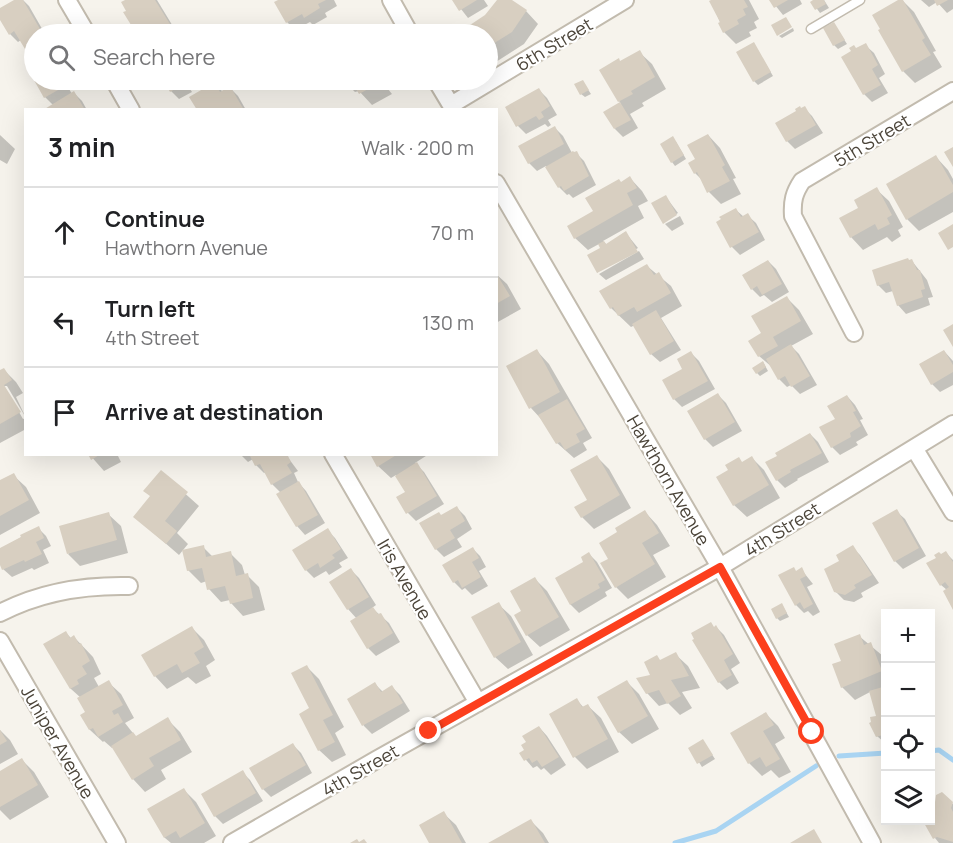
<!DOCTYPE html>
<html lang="en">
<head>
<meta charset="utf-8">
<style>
	:root { --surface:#fff; --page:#f6f6f6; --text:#202124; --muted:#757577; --line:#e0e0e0 }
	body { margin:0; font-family:Manrope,sans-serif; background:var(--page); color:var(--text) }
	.controls { position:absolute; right:18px; bottom:18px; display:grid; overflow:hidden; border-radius:0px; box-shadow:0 6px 24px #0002 }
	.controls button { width:54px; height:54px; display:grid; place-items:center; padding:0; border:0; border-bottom:2px solid var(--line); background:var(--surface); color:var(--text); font:30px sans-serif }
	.stop { position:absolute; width:18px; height:18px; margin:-14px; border:4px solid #fc3f1d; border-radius:50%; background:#fff }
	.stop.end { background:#fc3f1d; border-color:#fff; box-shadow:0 2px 6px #0008 }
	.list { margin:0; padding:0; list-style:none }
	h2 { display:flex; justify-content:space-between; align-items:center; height:78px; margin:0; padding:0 24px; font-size:26px }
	h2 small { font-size:20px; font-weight:400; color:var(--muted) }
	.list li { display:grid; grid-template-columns:39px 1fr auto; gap:18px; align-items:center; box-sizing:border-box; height:90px; padding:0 24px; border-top:2px solid var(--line) }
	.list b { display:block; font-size:22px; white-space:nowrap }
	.list p { margin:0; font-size:20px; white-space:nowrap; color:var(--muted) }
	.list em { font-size:20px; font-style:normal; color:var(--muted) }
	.icon { flex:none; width:33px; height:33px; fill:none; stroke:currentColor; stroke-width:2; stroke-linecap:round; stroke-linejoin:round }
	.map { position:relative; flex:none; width:953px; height:843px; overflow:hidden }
	.search { position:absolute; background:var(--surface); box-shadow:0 6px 24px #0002; left:24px; top:24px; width:474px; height:66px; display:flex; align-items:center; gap:15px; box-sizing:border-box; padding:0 21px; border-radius:33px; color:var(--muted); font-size:22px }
	.panel { position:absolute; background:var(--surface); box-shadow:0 6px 24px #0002; left:24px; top:108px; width:474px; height:348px; border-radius:0px }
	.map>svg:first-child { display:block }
</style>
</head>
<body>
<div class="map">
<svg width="953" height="843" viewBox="0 0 953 843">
	<rect width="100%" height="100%" fill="#f6f3ec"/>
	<!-- shadow -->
	<path fill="#0003" d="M17 0H23L29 6 45 34H34V56L21 40 18 42 10 34 0 17V10Z
		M128 0H157L177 33 173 34H139L128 11Z
		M281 0H334L337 6 325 13 327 17 313 25 310 22 295 30 287 22Z
		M454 0H484L488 6 468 18Z
		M499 0H509L526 11 538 24 524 44 488 67V34L460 33 486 17Z
		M711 0H749L759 19 754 22 757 28 749 32 751 36 736 44 724 32Z
		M771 0H800L802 4 783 15Z
		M816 0H824L829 8 820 13 812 2Z
		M902 0 914 12 936 51 933 52 942 67 915 83 903 71Z
		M921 0H953V9L947 13 937 2 929 7Z
		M834 24 847 44 838 49 834 45Z
		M793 28 794 31 782 38 779 36Z
		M754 44 773 76 758 85 754 81Z
		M865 45 874 53 885 74 879 78 888 93 872 102 864 94 857 50Z
		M639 52 652 64 666 89 642 103 644 106 630 114 638 128 623 137 615 129 621 104 619 101 621 63Z
		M36 80H64L72 94 74 93 82 101 87 110H46L53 105 45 97Z
		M165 80H190L191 82 187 84 192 92 179 99 171 91Z
		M213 80H225L216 85 223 92 230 88 238 96 246 110H198L191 97 216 83Z
		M343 80H397L399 83 388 89 392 94 372 105 359 91 355 92Z
		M583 82 591 94 585 97 581 94Z
		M539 90 547 98 557 115 548 120 551 125 548 127 545 124 526 134 518 126 507 108Z
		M804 108 812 116 823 133 795 149 787 141 798 111Z
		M555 128 563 136 572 153H576L584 161 596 185 573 198 569 194 567 195 559 187 546 166 537 171 529 163Z
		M0 135 15 149 7 164 0 160Z
		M708 135 720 148 736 178 733 179 741 194 721 204 709 192 703 181 695 173 697 160Z
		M676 142 686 159 675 166 672 162Z
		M936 157 948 170 953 179V212L919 231 907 219Z
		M630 178 642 191 648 201 638 206 644 218 603 241 607 245 625 232 638 248 598 271V273L589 256 602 248 599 244 588 250 575 238 595 212 621 183Z
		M876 189 889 201 903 227 898 230 901 236 892 242 887 237 863 250 851 237 860 208Z
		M666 197 678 213 664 221Z
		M736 210 744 217 747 215 756 223 765 240 740 255 732 247 723 220Z
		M680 216 684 224 672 231 665 224Z
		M639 251 644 259 606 280 599 274Z
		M768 261 776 269 789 292 772 302 764 295 760 297 752 289Z
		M912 261 927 280 933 297 928 298 930 305 906 314 898 305 893 291 886 293 878 285Z
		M647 266 671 286 682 306 661 318 681 350 660 362 651 354 635 325 631 327 611 308 601 292Z
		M496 274 507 284 521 309 496 323Z
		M787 298 799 310 813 334 791 346 799 354 817 385 800 394 791 385 787 387 779 379 773 368 759 356 763 334Z
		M537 351 549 364 592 438 583 443 587 450 574 458 557 443 542 420 531 408Z
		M944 351 953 361V385L940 392 932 384Z
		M691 353 699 361 715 389 682 407 674 399Z
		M763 362 768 371 760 376 757 373Z
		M4 370 16 382 23 393 16 397 26 418 7 386H4L23 419 26 418V429L0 443V372Z
		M718 395 726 403 742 431 713 447 705 439Z
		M847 396 855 405 863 419 860 420 868 435 856 442 858 445 840 455 832 447 837 419Z
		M810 434 818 442 829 462 797 479 798 480 785 488 777 480Z
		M89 454H117L121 462 104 471Z
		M240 454 286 455 298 471 294 473 298 482 306 491 325 523 305 535 297 526 281 493 272 484 266 472 264 473 256 465 253 459 248 462Z
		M371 454H429L415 463 424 472 444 504 416 521 408 513 407 493 396 475 391 478 378 466Z
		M597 457 609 469 631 508 594 529 582 517 589 500Z
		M752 458 764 470 780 498 747 517 734 505 730 471Z
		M161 472 199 506 177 533 188 544 179 555 135 517 151 497Z
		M13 475 26 487 40 513 0 535V482Z
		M457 508 465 516 472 529 457 539 462 547 444 557 436 549 442 517Z
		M896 511 905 519 926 556 903 569 895 561 874 524Z
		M645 512 657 525 670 546 653 555 666 577 628 599 616 587 610 559Z
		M108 514 121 526 128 553 80 566 68 554Z
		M38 528 46 536 51 546 43 550 49 563 34 570 32 568 12 577 3 569 0 562V549Z
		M327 530 335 538 348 558 339 563 342 567 329 575 326 571 314 578 306 570Z
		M203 547 213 557 230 553 242 565 245 575H247L259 587 265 610 243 616 231 603 230 600 221 602 209 589 207 581 201 583 188 570Z
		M852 547 860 555 879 583 861 593 863 597 854 602 844 600 835 591 841 561Z
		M472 548 480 556 486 567 479 571 488 586 472 595 465 588 462 590 454 582Z
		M946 553 953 560V607L947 590 941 585V556Z
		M589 554 597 562 612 588 605 592 607 596 579 613 571 605 557 579 586 562Z
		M801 569 813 584 807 587 820 612 813 616 808 611 804 613 796 605V572Z
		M351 570 359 578 376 605 372 608 389 623 400 642 376 656 368 648 357 619 348 609Z
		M535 579 547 591 570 630 540 647 527 635 523 611Z
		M498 604 511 616 533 655 508 669 495 657Z
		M782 605 789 617 780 621 777 618Z
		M716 627 724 635 740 663 731 669 739 683 727 690 719 682 694 641Z
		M192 628 204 640 215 660 206 666 211 676 196 684 188 677 167 689 155 676Z
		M66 633 72 639 74 637 93 657 101 674 94 678 99 687 108 682 121 694 134 718 125 723 136 737 167 719 180 732 192 752 161 770 166 779 145 792 133 779 113 747 112 748 104 741 103 742 90 730 82 715 87 712 81 698 71 689 45 645Z
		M859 636 883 656 886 663V744L877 736 878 717 870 692 855 700 842 687 843 662Z
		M675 654 688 666 700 688 682 692 692 708 680 715 668 703 659 706 647 693 653 676 661 661Z
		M307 667 319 679 344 727 335 733 346 755 332 762 319 750Z
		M627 682 639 694 659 729 632 744 619 732Z
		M375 684 383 692 392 687 400 695 410 711 372 734 364 726 349 699Z
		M577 700 584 708 588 706 601 718 619 752 587 769 575 757Z
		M766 714 778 726 785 738 775 744 791 772 779 778 771 770 762 776 749 763 732 734Z
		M539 727 547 736 566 765 551 775 544 768 541 770 537 766 533 768 521 754 526 751Z
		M0 730 10 740 18 754 0 764Z
		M703 741 715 759 702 767 690 748Z
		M293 745 301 753 312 773 271 797 263 789Z
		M22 760 34 772 49 797 10 820 0 810V773Z
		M242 772 250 780 263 801 223 824 215 816Z
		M184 790 196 802 216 836 204 843H171L165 838 149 810Z
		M941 794 953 804V843H939L935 838 932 819Z
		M443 813 456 825 466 843H431Z
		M531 821 543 833 549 843H491Z"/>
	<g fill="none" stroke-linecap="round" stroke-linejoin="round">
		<!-- stream -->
		<path stroke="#a9d4f2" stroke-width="5" d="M930 751 939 750 953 760
			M839 756 886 753
			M675 843 716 831 816 766"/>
	</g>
	<!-- building -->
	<path fill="#d8cfc1" d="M14 0H23L43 34H34V44L25 49 14 31 9 35 0 20V8Z
		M125 0H155L170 24 153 34H147L144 28 136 33 123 12 126 11 121 2Z
		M278 0H326L318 4 320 8 304 18 302 14 286 23 274 2Z
		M452 0H477L459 11Z
		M497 0H512L527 10 512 32 488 47V34H459L458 33 485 15Z
		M711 0H744L748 7 743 9 746 15 737 20 739 24 723 33 718 23 720 22 709 1Z
		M769 0H788L774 8Z
		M813 0H824L826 4 815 10 810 2Z
		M898 0H903L925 38 922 40 931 55 902 72 878 30 880 29 872 15Z
		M934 0H948L937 6Z
		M786 17 792 27 777 36 771 25Z
		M834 22 845 40 833 46 823 28Z
		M754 42 771 72 753 82 736 52Z
		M866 43 878 65 872 69 881 85 863 95 841 57 851 51 849 48 854 45 856 48Z
		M640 50 655 77 631 91 633 94 618 102 599 70 619 58 620 61Z
		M34 58V80H62L65 86 44 98 25 64Z
		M164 80H183L185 83 170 92Z
		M351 80H379L381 82 359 94Z
		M583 80 589 90 580 95 574 84Z
		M215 82 220 92 230 86 244 110H197L189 97Z
		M539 88 550 106 541 112 544 117 539 120 536 116 516 127 505 107Z
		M74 91 85 110H43Z
		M620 102 631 120 614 129 603 112Z
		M800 106 801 108 805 106 816 125 786 142 775 123 796 111 795 109Z
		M555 126 564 144 528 164 518 146Z
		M708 134 725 165 722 167 730 181 707 193 697 172 694 174 688 163 695 159 687 145Z
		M673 136 684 155 671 163 660 144Z
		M953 147V167L944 152Z
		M573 151 574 152 577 151 589 176 564 191 561 186 558 188 545 167Z
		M936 155 953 185V192L906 220 886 184Z
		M630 176 637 188 627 193 633 205 574 239 567 226 593 211 585 198 619 179 621 182Z
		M877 187 892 215 887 218 890 224 878 230 875 224 850 238 839 218 858 208 854 200Z
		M666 195 677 215 663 224 651 203Z
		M736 208 741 217 748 213 759 232 730 248 716 222 721 219 719 217Z
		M953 224V247L948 250 938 233Z
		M626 231 638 252 597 273 587 255 600 248 598 244 604 241 606 244Z
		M908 258 909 260 912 259 917 270H920L925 289 921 290 923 297 897 306 889 282 877 286 872 270Z
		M768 260 782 284 762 295 757 286 751 290 742 275Z
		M647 264 654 275 659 272 671 293 637 312 634 307 618 316 613 307 610 309 599 291Z
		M496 273 510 296 496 304Z
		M787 296 801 321 773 337 778 346 758 357 748 341 761 333 751 316Z
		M656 310 674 341 650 355 632 324Z
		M953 324V347L943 330Z
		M791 344 810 376 791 387 785 376 778 380 766 359Z
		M537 349 560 392 529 409 506 366Z
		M944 350 953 365V372L931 385 919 364Z
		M691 351 708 381 673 400 662 380 682 369 677 359Z
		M763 361 766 367 756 374 752 368Z
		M4 368 12 380 4 385 21 412 0 424V370Z
		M718 393 735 422 704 440 687 411Z
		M847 395 856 411 853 412 861 426 850 433 851 437 831 448 819 427 835 419 827 406Z
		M567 399 585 429 576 434 580 442 565 450 560 442 556 444 538 415Z
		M810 433 822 453 790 470 791 472 776 481 765 462 777 456 775 453Z
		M88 454H101L91 460Z
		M249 454H287L291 462 287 465 292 473 271 485 260 464 255 466Z
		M370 454H398L377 467Z
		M597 455 620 495 581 518 574 507 587 500 570 470Z
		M752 456 769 485 733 506 716 477 728 470 725 465 739 457 742 462Z
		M417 462 437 496 406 514 396 497 405 492 395 476Z
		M161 470 188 492 165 521 177 531 166 544 133 517 150 496 143 491Z
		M14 473 29 500 0 516V480Z
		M299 481 318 515 296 527 276 494Z
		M457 506 465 521 450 530 455 538 435 550 419 523 439 512 441 515Z
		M897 509 919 548 894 562 872 523Z
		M645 510 659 533 642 543 655 564 615 588 600 563 608 559 599 543 617 532 615 528Z
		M109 512 117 540 67 554 59 526Z
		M39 526 44 538 36 542 42 554 25 562 24 560 2 570 0 565V548L21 537 20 535Z
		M328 528 341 549 332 555 335 558 320 568 318 563 305 571 292 550Z
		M204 545 206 557 231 551 236 576 248 573 253 598 230 604 225 586 207 590 202 568 187 571 182 550Z
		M853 545 872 575 854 585 856 588 845 595 834 592 824 569 839 561 836 555Z
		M473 547 479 558 472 562 481 577 462 588 458 580 453 583 442 565Z
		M946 551 953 562V610L943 591 949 587 945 582 940 586 926 563 936 558 934 555 939 552 941 554Z
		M589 552 605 580 598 584 600 588 570 605 555 578 583 562 581 557Z
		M794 567 796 571 802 567 806 576 800 579 813 604 804 609 800 602 795 606 778 575Z
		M351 568 369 597 347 610 329 582Z
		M535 577 559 617 526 636 514 615 521 611 510 591Z
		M499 602 521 642 494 658 471 617Z
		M782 603 787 613 776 619 771 609Z
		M373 607 378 614 381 613 393 633 367 649 350 621Z
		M711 622 714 627 716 625 733 654 724 660 732 675 718 683 692 640 694 639 691 633Z
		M192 626 204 647 194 653 200 663 182 673 177 664 154 677 141 655Z
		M66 631 70 638 74 635 79 644 81 643 90 661 82 666 87 674 77 680 79 684 70 689 43 644Z
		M860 634 864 645 871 642 882 671 841 688 832 664 841 661 834 644Z
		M676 652 689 676 671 680 681 696 667 704 659 690 646 694 636 678 650 675 644 662 657 655 660 660Z
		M307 665 333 715 323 720 335 742 318 751 299 714 309 708 291 673Z
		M109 680 123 705 112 711 114 715 118 713 123 722 98 737 93 728 89 730 80 715 85 712 77 698Z
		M627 680 648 716 618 733 597 697Z
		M375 682 381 692 392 685 403 703 362 726 347 699Z
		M886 686V734L876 737 869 723 871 722 870 717 876 716 869 691Z
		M577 698 582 707 588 704 608 739 573 758 549 714Z
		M766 712 774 725 763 731 780 759 766 767 760 757 748 764 730 733Z
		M168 717 181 740 149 758 154 766 132 780 111 746 133 732 136 736Z
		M539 726 559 757 542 767 537 760 532 763 529 758 524 761 519 753 524 750 521 745 526 742 522 736Z
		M0 730 7 741 0 745Z
		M703 739 713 755 697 764 688 748Z
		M293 743 306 765 262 790 249 768Z
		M22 758 38 785 0 807V771Z
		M243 770 256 793 214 817 201 794Z
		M184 788 205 823 180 838 176 831 164 838 147 809Z
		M942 792 953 802 951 808 953 812V842L937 837 933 839 924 823 930 820V805L935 802 936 795Z
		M444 811 462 843H429L419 825Z
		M531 819 545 843H488Z
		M814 829 822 843H790Z
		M357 839 359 842 364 839 367 843H350Z"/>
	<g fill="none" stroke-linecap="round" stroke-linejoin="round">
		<defs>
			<path id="lane" d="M811 29 860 0"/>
			<path id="street" d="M67 0 87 34
				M391 0 410 34
				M114 80 131 110
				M436 80 454 110
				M451 105 625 0
				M496 183 720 567 872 843
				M854 333 793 216C792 201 794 193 802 181L953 91
				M914 448 953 512
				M333 454 478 703
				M0 613C40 592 84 585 129 586
				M0 641 117 843
				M232 843 376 760 720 567 953 424"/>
		</defs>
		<!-- lane casing -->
		<use href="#lane" stroke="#c2bbae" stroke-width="11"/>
		<!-- street casing -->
		<use href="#street" stroke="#c2bbae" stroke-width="20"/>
		<!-- lane -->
		<use href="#lane" stroke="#fff" stroke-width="8"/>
		<!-- street -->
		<use href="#street" stroke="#fff" stroke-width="16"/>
	</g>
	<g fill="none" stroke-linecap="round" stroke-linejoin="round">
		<!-- route -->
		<path stroke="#fc3f1d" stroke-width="8" d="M429 731 720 567 812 732"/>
	</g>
	<g text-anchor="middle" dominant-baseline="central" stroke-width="4.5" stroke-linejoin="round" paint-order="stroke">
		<!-- street labels -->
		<g font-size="18" fill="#4b4439" stroke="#fff">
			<text transform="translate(554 44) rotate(-31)">6th Street</text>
			<text transform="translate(872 140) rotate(-31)">5th Street</text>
			<text transform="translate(669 480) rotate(60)">Hawthorn Avenue</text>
			<text transform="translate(782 529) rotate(-32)">4th Street</text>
			<text transform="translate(405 579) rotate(60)">Iris Avenue</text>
			<text transform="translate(58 742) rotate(60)">Juniper Avenue</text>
			<text transform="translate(360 770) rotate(-30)">4th Street</text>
		</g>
	</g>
</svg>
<div class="controls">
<button>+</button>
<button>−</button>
<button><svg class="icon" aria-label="locate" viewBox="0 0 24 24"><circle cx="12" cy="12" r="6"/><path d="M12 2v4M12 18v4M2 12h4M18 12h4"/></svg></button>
<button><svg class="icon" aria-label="layers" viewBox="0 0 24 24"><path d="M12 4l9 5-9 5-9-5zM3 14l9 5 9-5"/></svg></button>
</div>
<div class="stop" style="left:812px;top:732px"></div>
<div class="stop end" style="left:429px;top:731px"></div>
<div class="search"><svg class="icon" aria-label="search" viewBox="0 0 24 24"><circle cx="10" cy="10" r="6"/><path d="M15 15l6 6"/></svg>Search here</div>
<section class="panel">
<h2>3 min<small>Walk · 200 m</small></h2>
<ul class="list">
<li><svg class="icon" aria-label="ahead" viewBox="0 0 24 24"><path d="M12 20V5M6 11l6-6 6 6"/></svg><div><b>Continue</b><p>Hawthorn Avenue</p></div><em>70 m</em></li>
<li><svg class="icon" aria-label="left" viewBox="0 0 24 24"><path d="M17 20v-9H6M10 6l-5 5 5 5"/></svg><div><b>Turn left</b><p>4th Street</p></div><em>130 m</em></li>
<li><svg class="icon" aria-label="arrive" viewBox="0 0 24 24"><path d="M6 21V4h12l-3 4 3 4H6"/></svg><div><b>Arrive at destination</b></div></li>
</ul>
</section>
</div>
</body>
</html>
